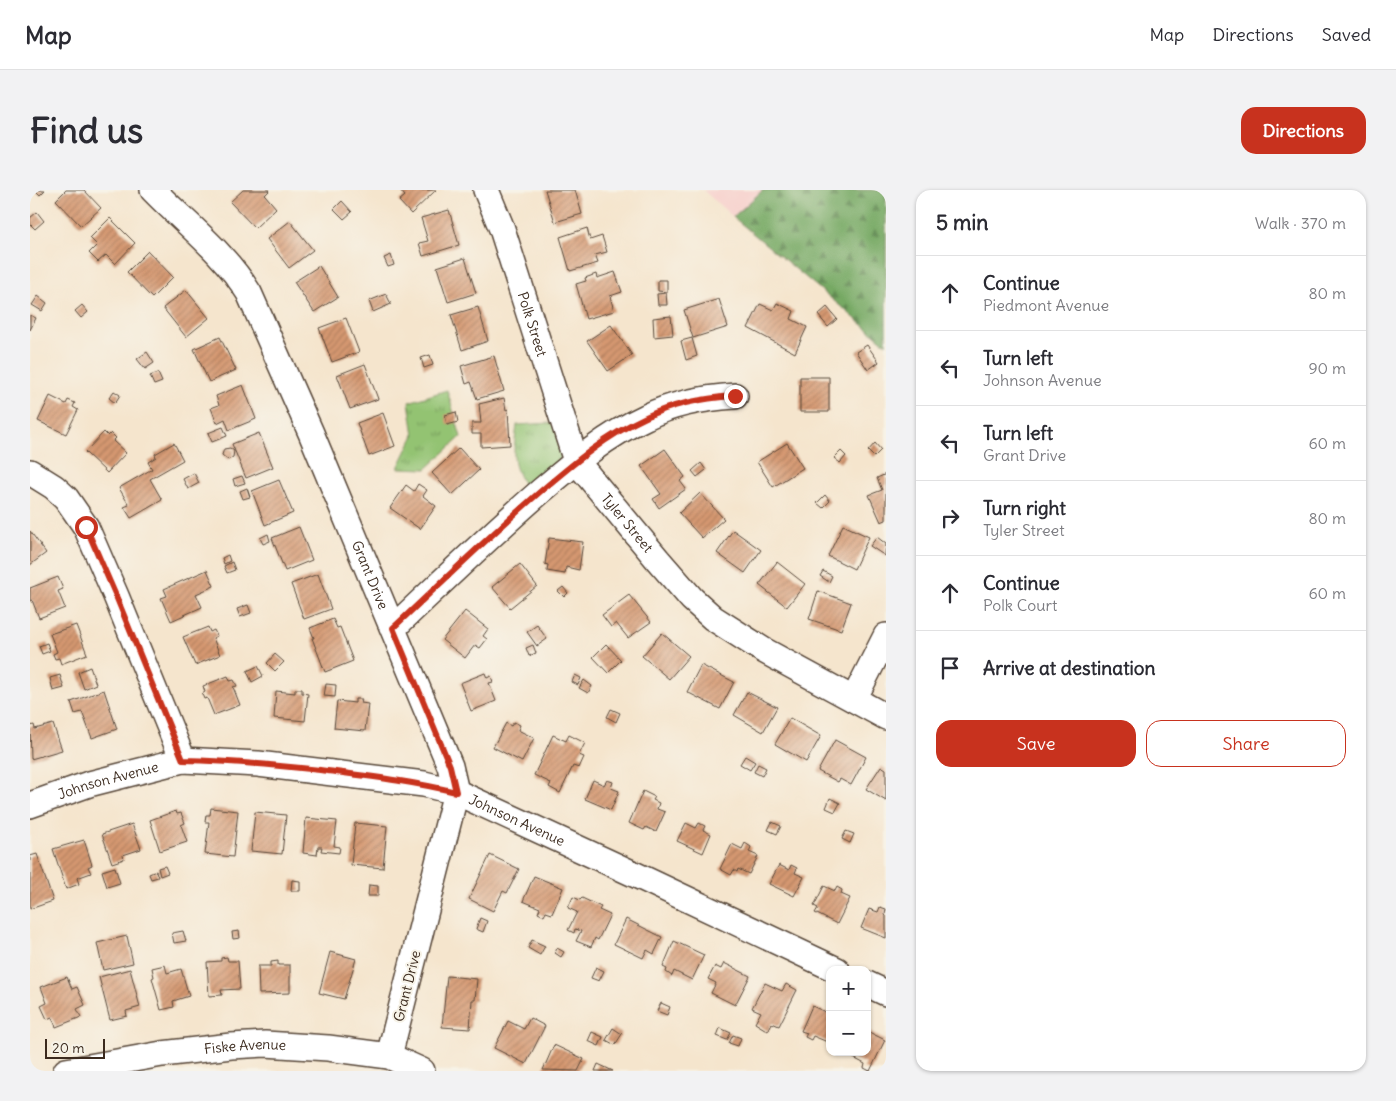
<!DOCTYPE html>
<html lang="en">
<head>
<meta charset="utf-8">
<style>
	:root { --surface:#fff; --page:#f2f2f3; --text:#2b2b33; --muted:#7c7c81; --line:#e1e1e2; --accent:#c8321e }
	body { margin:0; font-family:Delius,sans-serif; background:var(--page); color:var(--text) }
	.controls { position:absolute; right:15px; bottom:15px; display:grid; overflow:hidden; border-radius:10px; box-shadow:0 1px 4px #0004 }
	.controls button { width:45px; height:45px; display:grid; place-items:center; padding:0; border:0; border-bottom:1px solid var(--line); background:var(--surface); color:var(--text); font:25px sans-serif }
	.scale { position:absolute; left:15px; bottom:12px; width:60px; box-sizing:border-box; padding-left:5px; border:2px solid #3b2a1e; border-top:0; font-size:14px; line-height:18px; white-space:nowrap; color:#3b2a1e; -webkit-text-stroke:4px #f7f3e8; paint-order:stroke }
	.stop { position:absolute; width:15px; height:15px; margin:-11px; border:4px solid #c8321e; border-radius:50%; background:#fff }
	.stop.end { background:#c8321e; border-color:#fff; box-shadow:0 1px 5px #0008 }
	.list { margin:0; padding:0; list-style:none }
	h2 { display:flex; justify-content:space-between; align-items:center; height:65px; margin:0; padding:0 20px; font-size:21px }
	h2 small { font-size:16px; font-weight:400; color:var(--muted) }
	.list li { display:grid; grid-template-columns:32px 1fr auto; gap:15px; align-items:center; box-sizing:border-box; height:75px; padding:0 20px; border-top:1px solid var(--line) }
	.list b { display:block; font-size:19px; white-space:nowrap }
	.list p { margin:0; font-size:16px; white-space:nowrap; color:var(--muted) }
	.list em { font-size:16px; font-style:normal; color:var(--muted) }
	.actions { display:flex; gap:10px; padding:15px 20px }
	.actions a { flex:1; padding:11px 0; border:1px solid var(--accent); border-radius:15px; text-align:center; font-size:18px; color:var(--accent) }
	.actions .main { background:var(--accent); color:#fff }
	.icon { flex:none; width:28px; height:28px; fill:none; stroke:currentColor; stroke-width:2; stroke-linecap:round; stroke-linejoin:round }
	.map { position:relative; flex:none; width:856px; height:881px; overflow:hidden; border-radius:15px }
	header { display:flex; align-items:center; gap:30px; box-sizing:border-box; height:70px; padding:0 25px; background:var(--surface); border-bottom:1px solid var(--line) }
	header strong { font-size:24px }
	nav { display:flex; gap:28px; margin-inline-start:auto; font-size:18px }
	.intro { display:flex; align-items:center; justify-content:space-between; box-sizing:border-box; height:120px; padding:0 30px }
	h1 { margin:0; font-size:35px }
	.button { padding:12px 22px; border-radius:15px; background:var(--accent); color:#fff; font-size:18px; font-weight:700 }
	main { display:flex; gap:30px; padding:0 30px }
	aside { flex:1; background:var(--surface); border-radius:15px; box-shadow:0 1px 4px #0004 }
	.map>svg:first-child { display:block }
</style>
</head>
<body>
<header>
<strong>Map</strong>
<nav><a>Map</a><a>Directions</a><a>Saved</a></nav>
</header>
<div class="intro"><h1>Find us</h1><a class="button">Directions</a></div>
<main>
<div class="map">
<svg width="856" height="881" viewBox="0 0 856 881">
	<defs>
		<pattern id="grass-tufts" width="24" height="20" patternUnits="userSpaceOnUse" patternTransform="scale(1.25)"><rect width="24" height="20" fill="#93c372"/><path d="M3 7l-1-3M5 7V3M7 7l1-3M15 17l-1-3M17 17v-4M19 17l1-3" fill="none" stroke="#799f5d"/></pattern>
		<pattern id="forest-firs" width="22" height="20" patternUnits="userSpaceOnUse" patternTransform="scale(1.25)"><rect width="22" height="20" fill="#76a964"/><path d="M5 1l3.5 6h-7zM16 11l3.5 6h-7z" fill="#628a52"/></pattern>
		<pattern id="building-hatch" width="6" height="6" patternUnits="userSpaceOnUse" patternTransform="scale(1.25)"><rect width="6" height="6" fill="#d59871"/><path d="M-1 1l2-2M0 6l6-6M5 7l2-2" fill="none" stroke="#ae7c5c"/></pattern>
	</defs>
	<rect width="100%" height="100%" fill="#f7f3e8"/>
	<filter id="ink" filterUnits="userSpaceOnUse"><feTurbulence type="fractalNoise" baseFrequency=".02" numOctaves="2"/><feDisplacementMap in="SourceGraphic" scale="10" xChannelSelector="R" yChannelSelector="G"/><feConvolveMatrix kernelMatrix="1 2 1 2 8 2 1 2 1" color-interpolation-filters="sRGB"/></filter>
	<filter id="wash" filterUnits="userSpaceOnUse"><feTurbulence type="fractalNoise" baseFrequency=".0096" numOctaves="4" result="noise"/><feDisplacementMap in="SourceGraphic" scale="20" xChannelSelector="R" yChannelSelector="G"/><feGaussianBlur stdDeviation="1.12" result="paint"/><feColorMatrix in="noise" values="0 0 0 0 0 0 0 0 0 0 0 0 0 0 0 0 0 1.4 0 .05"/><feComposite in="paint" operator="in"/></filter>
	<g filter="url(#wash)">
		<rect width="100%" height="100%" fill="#f5e5cd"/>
		<!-- built -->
		<path fill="#f7d0cc" d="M673 0H733L703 27Z"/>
		<!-- grass -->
		<path fill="url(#grass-tufts)" stroke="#677648" d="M417 200 431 247 396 279 368 278 384 245 379 212Z
			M521 233 531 242 532 275 498 302C480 272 483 268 487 235Z"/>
		<!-- forest -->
		<path fill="url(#forest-firs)" stroke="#586a41" d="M733 0H856V154L703 27Z"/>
		<g id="blocks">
			<!-- building -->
			<path fill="url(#building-hatch)" d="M5 0H15L10 5Z
				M36 0H54L71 18 51 36 26 10Z
				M213 0H240L235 5 246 18 225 38 200 12Z
				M370 0H406L381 24 369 11 375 6Z
				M515 0H545L552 24 525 32Z
				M312 11 322 22 314 29 304 19Z
				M419 20 429 55 393 66 389 53 398 51 391 28Z
				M7 22 14 31 5 39 0 34V28Z
				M80 28 105 53 85 74 76 65 68 72 59 63 67 55 60 48Z
				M260 31 283 60 259 78 237 49Z
				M557 38 560 50 572 46 577 62 565 65 568 73 540 81 530 47Z
				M118 61 143 87 122 108 97 82Z
				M361 65 364 75 358 77 354 68Z
				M435 68 446 103 418 112 407 77Z
				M289 76 308 107 284 122 264 92Z
				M585 82 592 102 580 106 584 121 556 129 546 94 556 91 555 88 566 84 567 88Z
				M628 90H637V102L628 101Z
				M156 100 179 128 156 147 133 118Z
				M636 103 637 115H628L627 104Z
				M356 104 361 114 343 122 339 111Z
				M8 106 17 113 12 121 2 115Z
				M689 109 698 137 663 148 654 120Z
				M747 113 764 121 761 129 777 137 765 163 718 138 730 114 743 120Z
				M52 115 58 122 51 128 45 121Z
				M448 117 458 151 432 160 421 125Z
				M797 117 807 129 798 137 788 125Z
				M0 125 6 128 0 140Z
				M641 126 643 145 624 147 623 128Z
				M316 128 329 162 302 172 289 138Z
				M581 135 602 165 578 181 557 151Z
				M190 147 206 180 179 192 164 159Z
				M662 148 667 166 656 170 651 151Z
				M837 155 849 172 838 180 826 162Z
				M117 162 124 173 115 179 107 169Z
				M400 165 403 175 394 178 391 168Z
				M464 166 474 201 447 209 441 192 436 194 431 176Z
				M335 174 348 209 320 219 307 185Z
				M128 183 132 192 124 195 120 186Z
				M770 187H799V222H770Z
				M213 195 226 229 199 240 195 229 187 233 181 218 189 215 186 206Z
				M84 201 90 205 85 213 79 208Z
				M20 206 36 214 38 210 45 213 43 217 48 220 36 244 8 231Z
				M474 208 476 220 478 219 480 255 451 257V244H442V233H451L449 214Z
				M426 222 428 232 417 235 415 225Z
				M353 223 365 256 339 266 327 233Z
				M193 237 197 246 182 252 178 243Z
				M74 242 78 246 81 243 86 248 83 251 96 263 77 283 55 262Z
				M229 243 243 277 216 288 202 254Z
				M144 253 153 270 120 289 132 310 101 328 94 317 99 315 89 298 122 279 118 272 126 267 125 264Z
				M757 253 773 278 743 297 727 272Z
				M845 253 851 260 844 267 838 261Z
				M200 258 204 261 203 267 198 270 192 265 194 259Z
				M429 258 449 280 422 305 402 283Z
				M635 259 655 287 650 291 656 299 629 318 623 309 631 304 611 276Z
				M811 261 816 266 810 273 804 268Z
				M671 273 676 280 667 287 662 281Z
				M164 283 169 293 158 299 153 289Z
				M856 284V330L851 332 839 305 852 300 847 288Z
				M212 286 215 293 205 296 203 289Z
				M249 290 263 323 235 335 222 301Z
				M388 294 397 300 393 306 406 316 390 339 360 318 376 295 384 301Z
				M217 298 220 307 213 309 210 301Z
				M670 303 694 329 672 348 649 323Z
				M795 305 800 311 793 318 787 313Z
				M813 335 839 347 824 379 798 366Z
				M269 337 282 370 255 381 242 348Z
				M703 340 731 360 715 383 687 363Z
				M0 341 16 363 0 375Z
				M238 344 240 351 233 354 230 348Z
				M847 347 856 354 855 366 840 356Z
				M519 348 553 352 549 380 536 377 535 384 517 381 518 375 515 374Z
				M198 365 200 371 194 374 192 368Z
				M202 372 205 380 197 383 194 376Z
				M747 372 775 394 757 417 729 395Z
				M490 374 507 396 480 418 462 397Z
				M177 380 184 396 166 404 172 417 141 431 131 408 137 406 134 399Z
				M793 381 802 386 799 392 790 386Z
				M288 384 301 419 274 429 261 394Z
				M28 387 33 399 28 401 35 418 9 428 2 410 0 411V398Z
				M533 397 538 403 534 407 528 401Z
				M788 401 821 413 811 440 779 429Z
				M599 405 621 432 598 448 586 433 581 437 572 425Z
				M218 415 221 423 210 427 207 419Z
				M435 421 458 439 453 446 457 449 450 458 445 455 435 468 412 450Z
				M303 429 307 438 310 437 323 471 295 482 282 448H284L280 438Z
				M46 435 57 464 31 474 29 468 25 469 23 464 27 462 20 444Z
				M507 435 517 449 507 456 497 442Z
				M178 437 180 442 184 440 187 446 183 448 190 465 165 475 153 447Z
				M632 443 659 466 639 489 612 466Z
				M17 453 20 461 12 464 9 456Z
				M576 454 591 470 578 483 563 467Z
				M503 455 506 463 499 466 496 458Z
				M245 464 254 472 245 481 237 473Z
				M671 475 704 492 690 519 657 502Z
				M228 476 233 486 222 492 217 481Z
				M60 477 66 494 54 499 48 482Z
				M455 483 457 488 461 486 463 492 459 493 466 511 441 521 430 493Z
				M30 485 34 498 23 501 20 488Z
				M545 485 551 488 548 495 542 492Z
				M198 486 200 491 204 490 207 496 203 497 210 515 184 525 177 508 174 509 172 504 175 502 173 496Z
				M554 490 562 496 558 503 549 498Z
				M296 494 306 495 305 507 294 506Z
				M265 499H272V503L278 504 275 531 244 528 246 501 265 503Z
				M74 500 87 539 62 548 52 522 45 524 41 512Z
				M717 502 747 517 733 542 704 525Z
				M325 509H332L331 513 338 514 335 541 304 538 307 511 325 513Z
				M581 519 590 523 586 532 577 527Z
				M760 528 791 546 776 572 745 554Z
				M484 532 490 535 488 540 504 548 492 572 463 557 476 533 481 536Z
				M23 534 32 560 1 569 0 536 4 535 5 539Z
				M523 545 536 551 539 545 555 553 549 565 554 567 549 578 543 576 530 603 519 597 521 593 504 585Z
				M805 550 836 567 821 595 810 589 808 592 788 581Z
				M715 566 725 572 720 580 710 574Z
				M728 574 736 578 732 586 724 582Z
				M851 576 856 579V611L836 599Z
				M563 590 574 595 577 590 583 592 581 598 589 601 581 620 555 609Z
				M613 601 625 607 623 610 629 613 627 619 635 622 626 642 616 637 614 640 599 633Z
				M800 608 810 613 805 622 796 618Z
				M181 618 208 621 203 667 175 664 179 632H175L176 625H180Z
				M146 621 147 624 151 623 155 633 151 635 157 652 130 661 120 630Z
				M225 622 256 625 252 664 221 661Z
				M276 628 307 631 304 656 310 657 309 663 291 661 292 657H288L287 665 273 663Z
				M742 632 751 636 747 644 738 640Z
				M325 633 357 636 353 678 321 675Z
				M656 633 666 638 669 633 675 636 673 640 681 644 673 663 647 651Z
				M102 634 111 659 93 665 94 669 82 673 72 644Z
				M816 641 824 644 820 653 812 649Z
				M54 650 62 675 58 677 61 683 47 688 49 694 36 699 23 659Z
				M715 653 721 657 719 662 728 666 719 684 708 679 707 682 704 680 701 685 690 679 702 654 712 659Z
				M7 664 23 711 0 719V666Z
				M460 665 489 679 477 703 473 701 463 721 439 709Z
				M749 675 759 680 761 675 767 678 765 683 774 687 764 706 739 694Z
				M135 676 138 683 130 686 128 678Z
				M85 677 90 693 77 697 72 681Z
				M126 681 128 687 121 689 119 684Z
				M504 686 533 698 522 724 516 722 514 726 508 723 510 718 493 711Z
				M262 690 270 691V701H261Z
				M339 695 348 696V706H338Z
				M794 696 805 701 807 697 812 700 811 704 820 708 807 734 785 723 788 718 784 716Z
				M543 707 550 710 552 708 571 717 569 720 580 725 568 750 565 748 561 757 546 751 551 741 545 739 544 743 538 740 547 722 538 718Z
				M850 717 856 719 855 725 856 726V748L831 738 839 719 848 722Z
				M450 728 457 731 453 742 446 739Z
				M596 729 632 747 624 764 617 760 613 768 584 754Z
				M153 741 156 751 144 753 142 743Z
				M209 741 210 748 203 749 202 742Z
				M97 746 103 773 73 780 67 753Z
				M502 750 515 756 510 765 498 758Z
				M644 751 674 765 662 790 644 781 642 786 636 782 637 779 633 777Z
				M527 758 534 762 531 767 525 763Z
				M300 762 326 769 314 809 289 803Z
				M197 767 198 771H208L210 799 191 800 192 805 179 806 177 772 191 771V768Z
				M248 771V775H260V803L229 804 228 776H241V772Z
				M694 773 720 786 705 815 681 803 686 793 678 789 685 776 691 779Z
				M135 775 137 783 151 779 159 806 143 811 144 817 131 820 122 788 124 787 122 778Z
				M566 777 574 781 569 791 561 788Z
				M100 779 110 817 96 821 97 826 80 830 69 787Z
				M417 786 447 789 445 810H442L440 839 412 837Z
				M37 787 42 799 47 797 55 815 47 819 51 827 26 837 22 827 17 829 11 816 17 813 11 797Z
				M735 793 752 801 756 794 767 800 749 836 742 833 738 841 725 833 731 822 722 818Z
				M631 813 640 817 637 825 627 821Z
				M782 816 800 824V853L783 846 781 850 775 847 777 843 771 841Z
				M500 828 515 836 496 874 464 858 478 831 494 839Z
				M583 838 592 844 585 855 576 850Z
				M690 838 701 843 697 850 687 846Z
				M837 841 855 850 840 881 834 878 835 874 812 862H837Z
				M562 842 573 847 569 856 558 851Z
				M703 845 711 848 708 856 699 853Z
				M524 855 554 869 548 881 513 880Z
				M568 874 583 881H565Z"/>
		</g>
	</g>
	<g filter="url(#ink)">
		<use href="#blocks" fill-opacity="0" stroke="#574638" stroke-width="1"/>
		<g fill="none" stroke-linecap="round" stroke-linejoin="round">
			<defs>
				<g id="minor">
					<path id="s1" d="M123 0C157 35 193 61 219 103L281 243 420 576 426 602 359 866"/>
					<path id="s2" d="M456 0 472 39 546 271 628 370 662 409 683 428 733 460 856 527"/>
					<path d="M0 282 24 297 36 308 56 337 86 406 153 570"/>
					<path d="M363 438C412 392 460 345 511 301 544 273 577 245 616 227 644 213 674 208 705 206"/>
					<path d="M824 509 856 446"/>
					<path id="s3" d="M0 615 59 594 153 570 228 574 394 594 426 602 606 685 807 780"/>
					<path d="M837 794 856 803"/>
					<path id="s4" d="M36 881 132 864 201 856 235 854 298 858 359 866 392 881"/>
				</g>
			</defs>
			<!-- minor casing -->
			<use href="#minor" stroke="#574638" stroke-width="28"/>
			<!-- minor -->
			<use href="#minor" stroke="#fff" stroke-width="25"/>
		</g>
	</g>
	<g fill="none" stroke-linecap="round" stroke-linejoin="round" filter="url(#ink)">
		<!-- route -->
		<path stroke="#c8321e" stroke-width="6" d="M56 337 86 406 153 570C199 571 244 575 290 580 336 586 381 591 426 602L420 576 363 438C412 392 460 345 511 301 544 273 577 245 616 227 644 213 674 208 705 206"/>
	</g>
	<g text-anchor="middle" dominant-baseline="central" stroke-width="4" stroke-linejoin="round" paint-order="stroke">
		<!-- street labels -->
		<g font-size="14" fill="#3b2a1e" stroke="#f7f3e8">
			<text stroke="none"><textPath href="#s2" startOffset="142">Polk Street</textPath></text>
			<text stroke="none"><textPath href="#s2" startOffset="366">Tyler Street</textPath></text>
			<text stroke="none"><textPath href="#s1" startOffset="448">Grant Drive</textPath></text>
			<text stroke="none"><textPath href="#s3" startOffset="82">Johnson Avenue</textPath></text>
			<text stroke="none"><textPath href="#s3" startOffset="502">Johnson Avenue</textPath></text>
			<text transform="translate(377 796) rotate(-76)">Grant Drive</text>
			<text stroke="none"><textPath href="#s4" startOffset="181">Fiske Avenue</textPath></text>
		</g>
	</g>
</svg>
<div class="controls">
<button>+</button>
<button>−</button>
</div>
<div class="scale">20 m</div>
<div class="stop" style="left:56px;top:337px"></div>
<div class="stop end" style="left:705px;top:206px"></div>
</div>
<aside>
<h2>5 min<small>Walk · 370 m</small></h2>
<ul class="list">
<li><svg class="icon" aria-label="ahead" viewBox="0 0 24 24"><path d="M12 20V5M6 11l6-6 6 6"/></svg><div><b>Continue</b><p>Piedmont Avenue</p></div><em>80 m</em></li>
<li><svg class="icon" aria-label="left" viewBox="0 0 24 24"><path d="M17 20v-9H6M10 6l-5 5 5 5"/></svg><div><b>Turn left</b><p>Johnson Avenue</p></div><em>90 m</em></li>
<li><svg class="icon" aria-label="left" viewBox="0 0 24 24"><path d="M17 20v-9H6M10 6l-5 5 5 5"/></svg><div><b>Turn left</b><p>Grant Drive</p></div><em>60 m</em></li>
<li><svg class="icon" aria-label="right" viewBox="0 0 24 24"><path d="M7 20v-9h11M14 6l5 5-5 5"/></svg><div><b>Turn right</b><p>Tyler Street</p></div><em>80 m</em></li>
<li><svg class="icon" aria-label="ahead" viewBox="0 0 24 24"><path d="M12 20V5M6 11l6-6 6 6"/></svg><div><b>Continue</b><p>Polk Court</p></div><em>60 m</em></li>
<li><svg class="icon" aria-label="arrive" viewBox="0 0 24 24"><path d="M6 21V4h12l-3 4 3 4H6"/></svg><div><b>Arrive at destination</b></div></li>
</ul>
<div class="actions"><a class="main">Save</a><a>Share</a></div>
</aside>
</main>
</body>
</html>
